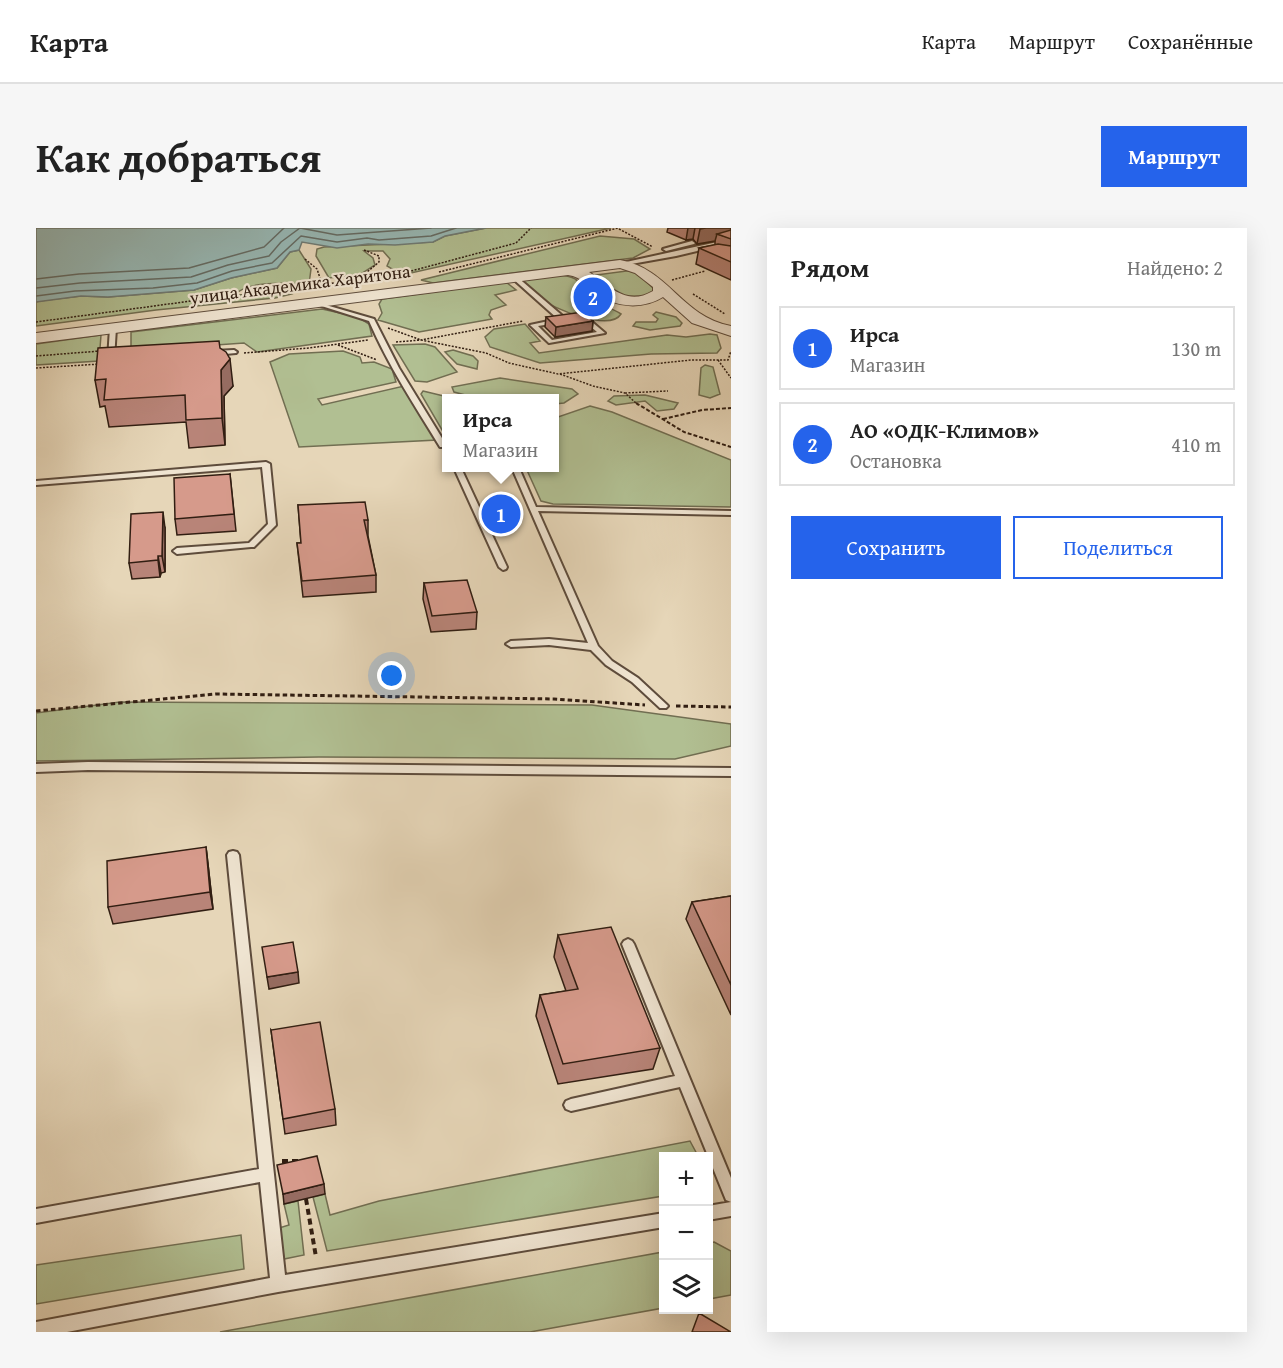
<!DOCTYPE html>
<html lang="ru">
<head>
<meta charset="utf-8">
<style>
	:root { --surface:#fff; --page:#f6f6f6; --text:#222; --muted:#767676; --line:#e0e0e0; --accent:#2563eb }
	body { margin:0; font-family:"Gentium Book Plus",serif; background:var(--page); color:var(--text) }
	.controls { position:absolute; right:18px; bottom:18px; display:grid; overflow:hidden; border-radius:0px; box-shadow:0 6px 24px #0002 }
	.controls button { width:54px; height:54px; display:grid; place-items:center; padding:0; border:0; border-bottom:2px solid var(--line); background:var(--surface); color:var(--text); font:30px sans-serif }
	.you { position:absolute; left:356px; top:448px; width:21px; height:21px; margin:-15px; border:4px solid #fff; border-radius:50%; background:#1a73e8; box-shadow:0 0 0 9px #1a73e833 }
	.badge { display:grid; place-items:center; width:39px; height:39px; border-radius:50%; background:var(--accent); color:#fff; font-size:20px; font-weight:700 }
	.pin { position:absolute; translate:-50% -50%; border:3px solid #fff; box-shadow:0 2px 6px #0006 }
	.popup { position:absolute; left:406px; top:166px; width:117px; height:78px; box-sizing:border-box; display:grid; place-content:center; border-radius:0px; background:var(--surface); filter:drop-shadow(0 2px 4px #0005); font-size:20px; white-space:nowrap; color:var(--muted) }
	.popup b { font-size:22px; color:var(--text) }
	.popup::after { content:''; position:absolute; left:50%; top:100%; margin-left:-12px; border:12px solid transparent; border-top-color:var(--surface) }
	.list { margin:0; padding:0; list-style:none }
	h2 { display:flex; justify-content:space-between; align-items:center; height:78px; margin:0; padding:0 24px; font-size:26px }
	h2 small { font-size:20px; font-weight:400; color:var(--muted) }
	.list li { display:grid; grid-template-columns:39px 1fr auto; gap:18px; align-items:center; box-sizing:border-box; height:84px; margin:0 12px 12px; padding:0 12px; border:2px solid var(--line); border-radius:0px }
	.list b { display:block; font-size:22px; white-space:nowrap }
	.list p { margin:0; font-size:20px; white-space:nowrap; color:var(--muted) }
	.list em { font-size:20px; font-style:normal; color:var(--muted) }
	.actions { display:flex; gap:12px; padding:18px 24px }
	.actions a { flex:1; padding:14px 0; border:2px solid var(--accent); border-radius:0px; text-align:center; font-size:21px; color:var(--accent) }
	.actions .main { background:var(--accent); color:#fff }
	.icon { flex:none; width:33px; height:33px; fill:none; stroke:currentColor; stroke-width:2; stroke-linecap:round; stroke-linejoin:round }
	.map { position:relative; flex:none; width:695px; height:1104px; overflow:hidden; border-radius:0px }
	header { display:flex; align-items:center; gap:36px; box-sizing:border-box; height:84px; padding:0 30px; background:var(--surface); border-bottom:2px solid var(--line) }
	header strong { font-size:28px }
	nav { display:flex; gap:33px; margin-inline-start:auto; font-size:21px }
	.intro { display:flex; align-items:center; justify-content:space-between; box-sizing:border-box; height:144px; padding:0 36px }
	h1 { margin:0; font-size:42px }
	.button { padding:15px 27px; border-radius:0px; background:var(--accent); color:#fff; font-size:21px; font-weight:700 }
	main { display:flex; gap:36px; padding:0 36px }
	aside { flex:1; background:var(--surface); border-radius:0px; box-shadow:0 6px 24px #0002 }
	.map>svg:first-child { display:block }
</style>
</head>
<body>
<header>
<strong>Карта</strong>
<nav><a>Карта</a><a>Маршрут</a><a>Сохранённые</a></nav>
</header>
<div class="intro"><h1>Как добраться</h1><a class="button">Маршрут</a></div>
<main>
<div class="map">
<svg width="695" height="1104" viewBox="0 0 695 1104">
	<rect width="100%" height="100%" fill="#e6d6b8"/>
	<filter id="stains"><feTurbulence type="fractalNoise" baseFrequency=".00333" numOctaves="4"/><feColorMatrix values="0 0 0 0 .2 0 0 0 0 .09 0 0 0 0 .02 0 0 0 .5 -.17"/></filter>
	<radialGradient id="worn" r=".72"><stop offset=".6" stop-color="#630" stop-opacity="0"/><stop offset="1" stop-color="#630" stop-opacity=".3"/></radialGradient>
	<!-- green -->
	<path fill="#b1bf92" stroke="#716e52" stroke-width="1.5" d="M450 0H575L366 47 351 38 354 31 347 23H328L337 30 339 37 325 46 293 50 280 28 281 21 288 19 397 14 409 8Z
		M564 8 598 11 614 21 597 30 397 55 385 52Z
		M263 22 275 41 273 56C253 55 213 52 198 67L226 66 241 61 255 66 239 70 120 82 0 98V74L3 73 45 68 72 69 158 62 195 50 241 40 254 24Z
		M598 42 617 60 618 62 615 67C586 71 579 68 560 47Z
		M521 47C552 49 538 59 555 70 564 76 575 80 585 86 574 104 517 81 504 70 497 66 492 59 486 54L490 51Z
		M470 54 480 62 459 67 470 77 455 82 453 87 456 91 383 104 342 92 346 85 343 76 346 71Z
		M286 81 322 89 333 96 336 108 221 124 208 115 95 123V104Z
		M620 84 640 89 646 95 644 98 614 102 597 98 600 94H620L622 91 617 87Z
		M489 96 504 113 494 115 503 125 631 107 650 109 674 106 681 107 685 120 681 125 615 126 504 135 454 119 449 109 458 101Z
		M65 107 63 133 0 137V116Z
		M389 116 399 119 421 144 391 154 379 153 357 117Z
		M417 122 437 128 442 133 441 141 421 136 409 124Z
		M307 123 324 129 326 135 338 134 356 141 360 154 282 171 286 177 368 158 401 212 263 219 234 134 253 126Z
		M669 137 677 139 684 166 674 170 663 167 665 140Z
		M464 150 536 161 542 166 528 175 519 176V170L433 168 418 164 416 159Z
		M387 163 416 170H411V207H409L385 166Z
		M609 167 642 175 638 181 621 183 609 173 580 177 572 173 578 168Z
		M554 178 576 184 695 232V279L517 276 505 273 490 240H519V190Z
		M84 474 556 477 695 496V518L639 531 283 529 0 533V485Z
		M654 913 662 928H628L627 968 291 1023 277 969 289 966 294 987 343 973Z
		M262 973 268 1027 248 1031 243 1000 253 997 248 976Z
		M205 1007 208 1041 0 1076V1037Z
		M678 1014 695 1023V1067L673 1071V1015Z
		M627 1024V1080L494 1104H184Z"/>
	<!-- water -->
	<path fill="#97b8b5" stroke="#6e7a74" stroke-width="1.5" d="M0 0H450L409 8 397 14 359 17 332 16 301 20 266 14 263 22 254 24 241 40 195 50 158 62 72 69 45 68 0 74Z"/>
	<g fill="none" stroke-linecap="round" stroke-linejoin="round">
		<!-- shore -->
		<path stroke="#646b64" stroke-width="1.5" d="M0 51 43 46 153 40 228 19 248 0
			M0 60 44 55 155 49 192 37 233 28 245 14 264 0 301 7 395 0
			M0 68 39 63 117 60 161 55 196 43 236 35 265 8 301 14 331 10 343 12 395 8 420 0"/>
		<defs>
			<path id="service" d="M695 11V15L640 28 584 38 581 36Z
				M656 13 659 15 658 16 630 23 627 21Z
				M476 48H480L529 90 549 88 569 105 513 115 494 97 522 91 476 50ZM546 91 561 104 516 112 502 98Z
				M276 73 338 91 363 140 409 215H411V219H404C379 178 352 137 333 93L276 75Z
				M77 98 80 100 78 131 75 133 72 131 74 100Z
				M198 122 201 124 200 125 178 127 175 125 178 123Z
				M230 234 234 236 240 297 218 319H215L141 326 137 323 141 320 213 315 232 296 226 239 0 257V253Z
				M418 240H425L471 339 470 341 467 342 463 339Z
				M476 240H483L500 279 695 283V287L502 283 562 418 576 433 602 450 630 476 632 478 630 480H624L596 454 570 437 555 422 513 417 475 419 470 416 475 413 513 411 552 415Z
				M52 534 695 540V548L52 542 0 544V536Z
				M197 623 201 624 203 627 249 1047 628 985V999L242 1064 31 1104H0V1094L234 1050 224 954 0 995V981L223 941 191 627 193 624Z
				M592 711 596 713 598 716 695 950V988L672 992V978L695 974 690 972 644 859 535 883 530 881 528 877 530 873 535 871 639 848 586 716 588 713Z"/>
			<path id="tertiary" d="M584 32C634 41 644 88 695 98V108L656 95 627 69C608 81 581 80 563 67 552 59 546 49 532 47L0 115V105ZM584 40 599 45 617 59V63C590 79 574 58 553 44Z"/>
		</defs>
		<!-- service casing -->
		<use href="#service" stroke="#5e4c3c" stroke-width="4"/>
		<!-- tertiary casing -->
		<use href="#tertiary" stroke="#5e4c3c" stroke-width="2"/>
		<!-- path-far3 -->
		<path stroke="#311e12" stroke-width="1.5" stroke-dasharray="2 1.5" stroke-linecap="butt" d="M583 1 617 19
			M328 22 343 28V34L330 45 332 50
			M269 31 281 41 284 50 290 56
			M403 44 582 0
			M636 52 669 43
			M279 60 290 56 364 46 480 15 495 0
			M657 66 689 86
			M0 94 177 70 201 69
			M352 100 385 112 450 125 473 135 522 146 655 132H692L695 123
			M360 114 385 112 487 93
			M302 117 341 132
			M208 125 273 120 332 112
			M0 128 64 123
			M682 132 695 150
			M0 140 64 136
			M524 146 557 158 589 165 602 177
			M589 165 632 163"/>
		<!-- path-far2 -->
		<path stroke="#311e12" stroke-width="2" stroke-dasharray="4 2" stroke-linecap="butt" d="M600 175 648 204 695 219
			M627 191 666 182 695 180"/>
		<!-- path-far1 -->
		<path stroke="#311e12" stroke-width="3" stroke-dasharray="4.5 3" stroke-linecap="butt" d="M640 478 695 479
			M0 483 180 466 518 471 609 477"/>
		<!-- path -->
		<path stroke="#311e12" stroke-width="4" stroke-dasharray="6 4" stroke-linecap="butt" d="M246 933H263
			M270 971 280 1029"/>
		<!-- service -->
		<use href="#service" fill="#efe4d1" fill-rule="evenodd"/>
		<!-- tertiary -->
		<use href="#tertiary" fill="#efe4d1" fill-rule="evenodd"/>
	</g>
	<!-- wall -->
	<path fill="#b88478" stroke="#311e12" stroke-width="1.5" d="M632 0H695V52L660 36 663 20 679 17V13L661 16 657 11 650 12 631 4Z
		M510 89 557 93 556 103 519 109 509 99Z
		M184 121 197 158 188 168 189 217 153 220 150 194 73 199 69 178 64 179 59 152Z
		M194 246 200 303 141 307 139 291Z
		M262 277 332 292V308L340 347V364L267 369 261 315H265Z
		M129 300V344L125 345 124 349 96 351 93 335Z
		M388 355 441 384 440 401 395 404 387 371Z
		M170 619 172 636 177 681 77 696 72 679Z
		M695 668V787L650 691 656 674Z
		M522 707 624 820 617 841 522 856 500 788 504 767 530 763 518 729Z
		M235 802 299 881 300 897 249 906Z"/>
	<!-- shaded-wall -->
	<path fill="#966c61" stroke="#311e12" stroke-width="1.5" d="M652 0H659L657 11 650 12Z
		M670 0H695V10L681 6 679 13 661 16 664 1Z
		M557 93 556 103 519 109 520 99Z
		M194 131 197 158 188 168 189 217 186 190 185 142Z
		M127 284 129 300V344L126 328Z
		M122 328 125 345 124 349 122 332Z
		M170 619 172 636 177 681 174 664Z
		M262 744 263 755 233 761 231 749Z
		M288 956 289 966 248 976 247 966Z"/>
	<!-- building -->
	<path fill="#d69a8b" stroke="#311e12" stroke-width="1.5" d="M695 2V11L681 6Z
		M682 16 695 18V34L663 20Z
		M547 84 557 93 520 99 510 89Z
		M183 113 184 120 190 124 194 131 185 142 186 190 150 192 149 167 68 172 70 151 59 152 62 120Z
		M194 246 198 286 139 291 138 250Z
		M329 274 332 292H328L340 347 266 353 261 315H265L262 277Z
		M127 284 126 328H122V332L93 335 95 286Z
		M431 352 441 384 396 388 388 355Z
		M170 619 174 664 72 679 71 633Z
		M695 668V757L656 674Z
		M575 699 624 820 527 836 504 767 542 761 522 707Z
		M257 714 262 744 231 749 226 719Z
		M284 794 299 881 247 891 235 802Z
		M281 928 288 956 247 966 241 937Z
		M663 1085 695 1104H656Z"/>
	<g text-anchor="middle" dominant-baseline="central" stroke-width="4.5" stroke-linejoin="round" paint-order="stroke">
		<!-- far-street labels -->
		<g font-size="18" fill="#311e12" stroke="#efe4d1">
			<text transform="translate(264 56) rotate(-7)">улица Академика Харитона</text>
		</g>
	</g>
	<rect width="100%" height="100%" filter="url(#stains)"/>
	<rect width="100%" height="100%" fill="url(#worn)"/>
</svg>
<div class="controls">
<button>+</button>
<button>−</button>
<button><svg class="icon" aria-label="layers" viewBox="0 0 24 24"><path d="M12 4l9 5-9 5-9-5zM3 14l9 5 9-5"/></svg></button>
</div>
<div class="you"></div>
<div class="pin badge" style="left:465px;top:286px">1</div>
<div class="popup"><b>Ирса</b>Магазин</div>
<div class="pin badge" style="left:557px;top:69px">2</div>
</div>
<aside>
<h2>Рядом<small>Найдено: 2</small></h2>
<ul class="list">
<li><span class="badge">1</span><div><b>Ирса</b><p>Магазин</p></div><em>130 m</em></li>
<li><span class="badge">2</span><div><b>АО «ОДК-Климов»</b><p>Остановка</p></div><em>410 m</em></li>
</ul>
<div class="actions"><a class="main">Сохранить</a><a>Поделиться</a></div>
</aside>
</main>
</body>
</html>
